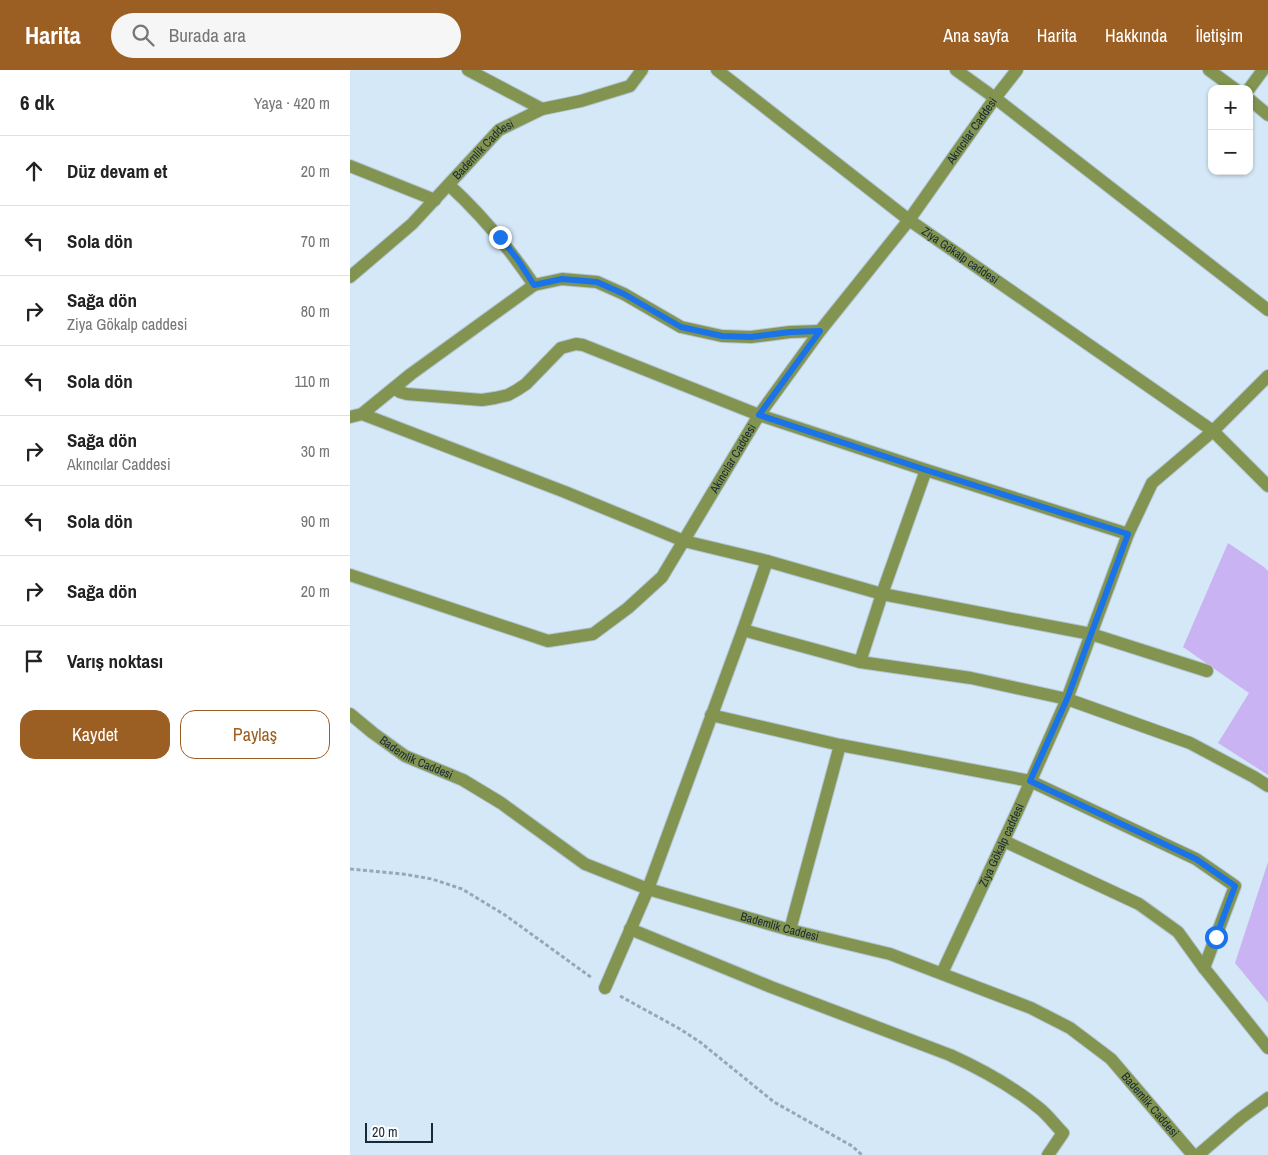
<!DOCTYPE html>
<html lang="tr">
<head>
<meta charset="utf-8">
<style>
	:root { --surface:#fff; --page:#f6f6f6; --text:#222; --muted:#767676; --line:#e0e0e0; --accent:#9c5f23 }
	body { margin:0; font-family:"Archivo Narrow",sans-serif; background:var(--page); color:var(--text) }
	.controls { position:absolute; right:15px; top:15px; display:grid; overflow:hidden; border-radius:10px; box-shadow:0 1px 4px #0004 }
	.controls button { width:45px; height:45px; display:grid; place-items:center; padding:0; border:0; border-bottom:1px solid var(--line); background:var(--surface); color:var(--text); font:25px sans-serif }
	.scale { position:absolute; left:15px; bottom:12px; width:68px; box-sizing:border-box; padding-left:5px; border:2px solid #162a38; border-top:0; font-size:14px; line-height:18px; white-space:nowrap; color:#162a38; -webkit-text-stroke:4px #fff; paint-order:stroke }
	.stop { position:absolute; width:15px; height:15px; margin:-11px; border:4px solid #1a73e8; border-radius:50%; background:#fff }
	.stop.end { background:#1a73e8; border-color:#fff; box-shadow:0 1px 5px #0008 }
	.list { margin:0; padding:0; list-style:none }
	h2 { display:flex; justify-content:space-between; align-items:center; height:65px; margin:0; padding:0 20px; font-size:21px }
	h2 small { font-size:16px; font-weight:400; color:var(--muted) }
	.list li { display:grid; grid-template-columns:32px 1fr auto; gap:15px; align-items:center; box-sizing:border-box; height:70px; padding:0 20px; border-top:1px solid var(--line) }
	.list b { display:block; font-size:19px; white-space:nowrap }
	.list p { margin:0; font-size:16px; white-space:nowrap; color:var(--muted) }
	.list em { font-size:16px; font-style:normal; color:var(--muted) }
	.actions { display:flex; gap:10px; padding:15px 20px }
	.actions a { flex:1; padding:11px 0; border:1px solid var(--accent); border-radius:15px; text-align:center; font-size:18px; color:var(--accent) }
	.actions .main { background:var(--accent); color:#fff }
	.icon { flex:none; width:28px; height:28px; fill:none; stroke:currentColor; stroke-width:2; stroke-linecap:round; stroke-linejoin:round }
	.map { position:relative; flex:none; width:918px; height:1085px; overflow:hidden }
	header { display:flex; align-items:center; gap:30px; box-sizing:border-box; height:70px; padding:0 25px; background:var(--accent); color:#fff }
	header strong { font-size:24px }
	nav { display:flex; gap:28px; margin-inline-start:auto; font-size:18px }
	.search { width:350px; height:45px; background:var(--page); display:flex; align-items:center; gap:12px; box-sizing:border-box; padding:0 18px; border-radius:28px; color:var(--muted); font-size:19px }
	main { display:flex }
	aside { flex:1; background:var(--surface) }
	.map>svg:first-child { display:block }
</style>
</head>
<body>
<header>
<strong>Harita</strong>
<div class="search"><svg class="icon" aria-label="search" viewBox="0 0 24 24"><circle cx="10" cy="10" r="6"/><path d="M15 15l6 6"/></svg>Burada ara</div>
<nav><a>Ana sayfa</a><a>Harita</a><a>Hakkında</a><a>İletişim</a></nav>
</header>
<main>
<aside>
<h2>6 dk<small>Yaya · 420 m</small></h2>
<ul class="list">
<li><svg class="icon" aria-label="ahead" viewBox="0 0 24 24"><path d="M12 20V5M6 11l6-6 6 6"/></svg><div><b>Düz devam et</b></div><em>20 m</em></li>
<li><svg class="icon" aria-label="left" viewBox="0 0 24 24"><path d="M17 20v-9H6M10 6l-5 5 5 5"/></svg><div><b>Sola dön</b></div><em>70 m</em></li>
<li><svg class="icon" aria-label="right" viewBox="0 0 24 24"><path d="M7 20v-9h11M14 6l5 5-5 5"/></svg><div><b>Sağa dön</b><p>Ziya Gökalp caddesi</p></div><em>80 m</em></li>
<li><svg class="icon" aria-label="left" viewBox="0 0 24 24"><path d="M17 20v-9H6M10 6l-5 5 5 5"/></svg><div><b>Sola dön</b></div><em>110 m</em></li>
<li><svg class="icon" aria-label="right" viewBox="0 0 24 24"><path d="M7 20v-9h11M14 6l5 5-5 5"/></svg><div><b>Sağa dön</b><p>Akıncılar Caddesi</p></div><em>30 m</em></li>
<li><svg class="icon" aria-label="left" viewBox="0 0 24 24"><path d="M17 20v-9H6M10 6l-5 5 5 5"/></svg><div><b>Sola dön</b></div><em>90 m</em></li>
<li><svg class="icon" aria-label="right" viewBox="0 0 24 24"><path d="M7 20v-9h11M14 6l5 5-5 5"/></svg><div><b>Sağa dön</b></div><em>20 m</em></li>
<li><svg class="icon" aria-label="arrive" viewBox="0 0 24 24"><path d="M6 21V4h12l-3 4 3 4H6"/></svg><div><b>Varış noktası</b></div></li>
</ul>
<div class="actions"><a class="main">Kaydet</a><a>Paylaş</a></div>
</aside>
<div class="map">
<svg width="918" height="1085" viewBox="0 0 918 1085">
	<rect width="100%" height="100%" fill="#d4e8f7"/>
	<!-- green -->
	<path fill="#cab3f2" d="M878 473 914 497 918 501V705L868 673 899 623 833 577Z
		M918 792V933L885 893Z"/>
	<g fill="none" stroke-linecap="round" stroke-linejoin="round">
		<defs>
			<g id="minor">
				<path d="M118 0 192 39"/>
				<path id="s1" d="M367 0 559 150 863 361 918 416"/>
				<path d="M606 0 645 28 918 240"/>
				<path d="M859 0 885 19"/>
				<path d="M899 19 913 0"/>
				<path d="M899 29 918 45"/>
				<path d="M0 96 85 130"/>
				<path d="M99 115C132 145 159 178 184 215"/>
				<path id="s2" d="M0 207 62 154 149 60 192 39 231 31 280 16 292 0"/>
				<path d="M44 318 50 322 57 324 132 330 145 328 158 325 167 320 176 314 211 278 226 274 233 275 409 345 576 400 778 464"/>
				<path d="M12 344 215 422 334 471 417 491 532 524 741 564 857 601"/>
				<path d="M0 347 12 344 61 304 184 215 212 209 247 212 274 224 331 257 372 266 401 267 440 262 470 261"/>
				<path id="s3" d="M0 505 198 571 243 564 278 538 312 507 409 345 470 261 559 150 645 28 667 0"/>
				<path d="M393 560 510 592 621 608 717 629 840 673 904 707 918 716"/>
				<path d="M510 592 532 524 576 400"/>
				<path id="s4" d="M0 644 23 663 55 686 113 710 151 733 235 794 298 819 440 860 540 884 681 938 720 958 761 989 843 1085"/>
				<path d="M361 645 490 675 680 711 846 789 885 816 854 898"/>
				<path d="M654 771 789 834 828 862 854 898 918 978"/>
				<path d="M280 859 421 917 600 985C631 999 662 1016 689 1038 698 1045 705 1055 713 1063L698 1085"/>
				<path d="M440 860 490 675"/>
				<path id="s5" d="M592 903 667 742 717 629 778 464 802 413 863 361 918 306"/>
				<path d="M255 918 298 819 393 560 417 491"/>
				<path d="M848 1085 891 1048 918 1028"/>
			</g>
		</defs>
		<!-- minor casing -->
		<use href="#minor" stroke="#b2c6d5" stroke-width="14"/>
		<!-- path -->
		<path stroke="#94a8b7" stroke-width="3" stroke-dasharray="4 2.5" stroke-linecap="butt" d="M0 799 53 804 82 809 112 819 155 845 242 908
			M270 926 330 959 350 972 424 1032 502 1076 512 1085"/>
		<!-- minor -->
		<use href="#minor" stroke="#829450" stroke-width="12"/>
	</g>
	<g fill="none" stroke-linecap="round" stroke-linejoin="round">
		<!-- route -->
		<path stroke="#1a73e8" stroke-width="6" d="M150 167 168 190 184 215 212 209 247 212 274 224 331 257 372 266 401 267 440 262 470 261 409 345 576 400 778 464 717 629 680 711 846 789 885 816 866 867"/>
	</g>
	<g text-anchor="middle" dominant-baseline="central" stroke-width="5" stroke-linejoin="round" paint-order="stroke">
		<!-- street labels -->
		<g font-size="12" fill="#162a38" stroke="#fff">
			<text stroke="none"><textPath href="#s3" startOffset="888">Akıncılar Caddesi</textPath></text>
			<text stroke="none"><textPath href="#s2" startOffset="185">Bademlik Caddesi</textPath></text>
			<text stroke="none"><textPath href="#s1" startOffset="306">Ziya Gökalp caddesi</textPath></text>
			<text stroke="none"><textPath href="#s3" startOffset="482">Akıncılar Caddesi</textPath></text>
			<text stroke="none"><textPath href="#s4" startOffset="80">Bademlik Caddesi</textPath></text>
			<text stroke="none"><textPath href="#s5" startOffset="141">Ziya Gökalp caddesi</textPath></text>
			<text stroke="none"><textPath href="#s4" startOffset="485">Bademlik Caddesi</textPath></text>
			<text stroke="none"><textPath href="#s4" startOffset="905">Bademlik Caddesi</textPath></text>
		</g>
	</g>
</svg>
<div class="controls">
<button>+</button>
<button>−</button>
</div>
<div class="scale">20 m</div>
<div class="stop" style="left:866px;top:867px"></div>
<div class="stop end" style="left:150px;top:167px"></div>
</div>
</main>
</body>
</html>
